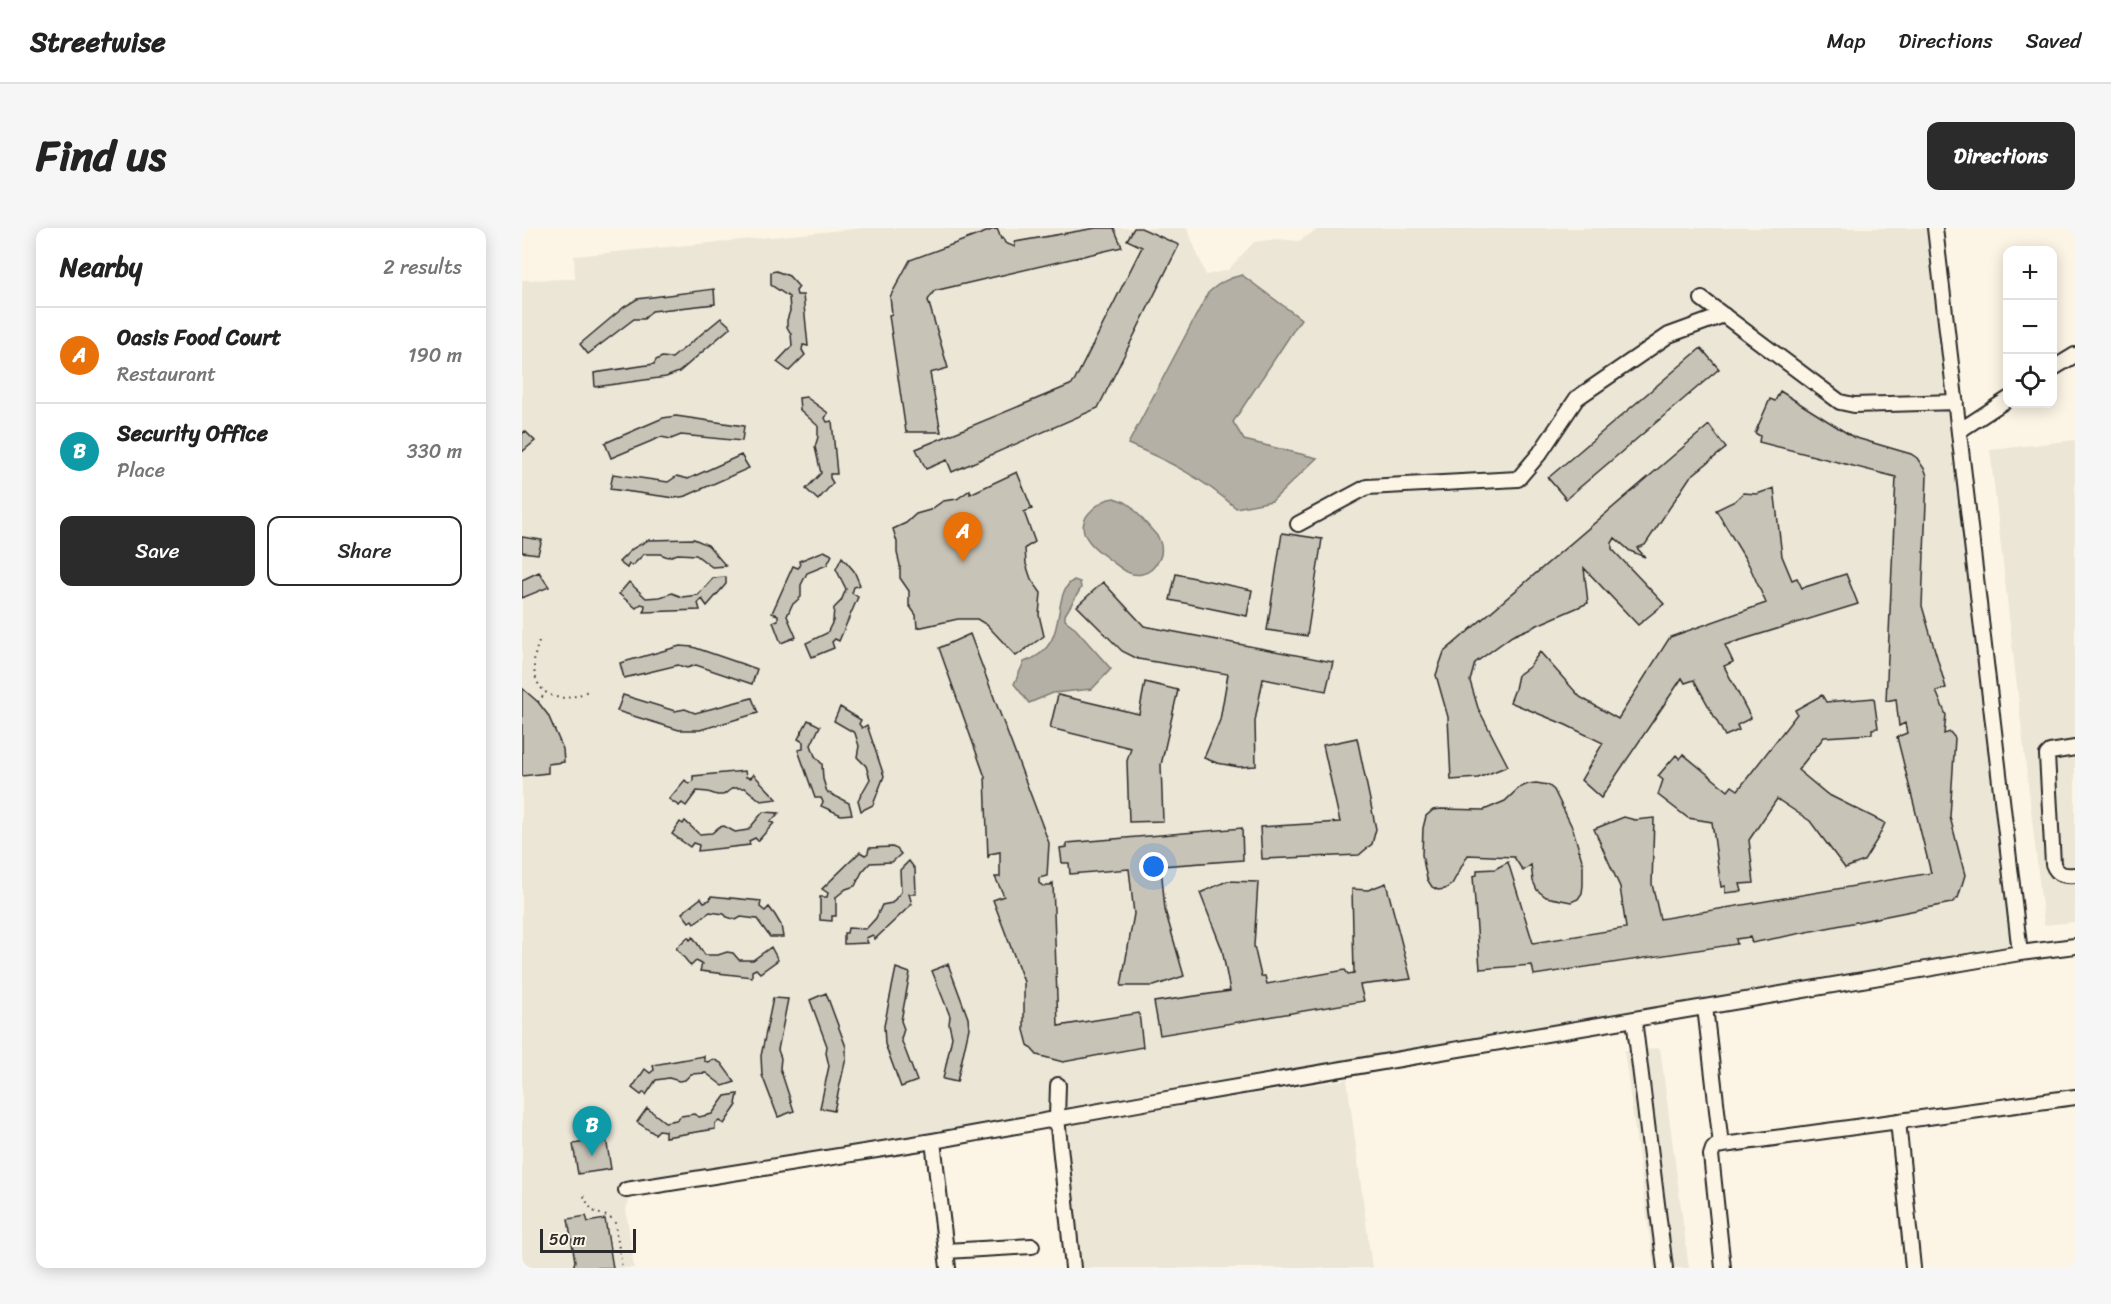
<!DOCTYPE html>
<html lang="en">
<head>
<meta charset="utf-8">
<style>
	:root { --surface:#fff; --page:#f6f6f6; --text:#222; --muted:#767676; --line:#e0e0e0; --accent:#2b2b2b }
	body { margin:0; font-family:Sriracha,sans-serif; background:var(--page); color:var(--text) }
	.controls { position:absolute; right:18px; top:18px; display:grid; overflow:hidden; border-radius:12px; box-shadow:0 3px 15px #0003 }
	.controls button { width:54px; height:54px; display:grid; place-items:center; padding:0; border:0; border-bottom:2px solid var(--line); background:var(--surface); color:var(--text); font:30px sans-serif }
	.scale { position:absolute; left:18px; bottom:15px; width:96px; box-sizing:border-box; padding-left:6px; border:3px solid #2b2b2b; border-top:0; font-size:16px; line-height:21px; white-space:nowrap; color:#2b2b2b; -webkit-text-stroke:4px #fcf5e5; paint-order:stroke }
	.you { position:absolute; left:632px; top:639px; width:21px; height:21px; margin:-15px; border:4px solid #fff; border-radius:50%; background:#1a73e8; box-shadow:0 0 0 9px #1a73e833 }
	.badge { display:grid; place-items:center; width:39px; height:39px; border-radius:50%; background:var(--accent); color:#fff; font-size:20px; font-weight:700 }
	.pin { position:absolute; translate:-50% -50px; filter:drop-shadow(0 2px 3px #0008) }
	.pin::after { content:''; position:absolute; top:32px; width:21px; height:18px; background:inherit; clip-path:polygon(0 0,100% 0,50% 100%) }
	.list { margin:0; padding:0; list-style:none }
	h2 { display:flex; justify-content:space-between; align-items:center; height:78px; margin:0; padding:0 24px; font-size:26px }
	h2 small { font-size:20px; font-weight:400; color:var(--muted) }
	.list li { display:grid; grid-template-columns:39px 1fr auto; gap:18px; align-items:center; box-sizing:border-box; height:96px; padding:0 24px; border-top:2px solid var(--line) }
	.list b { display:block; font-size:22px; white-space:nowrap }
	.list p { margin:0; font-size:20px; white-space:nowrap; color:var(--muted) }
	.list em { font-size:20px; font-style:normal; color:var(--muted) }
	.actions { display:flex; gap:12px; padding:18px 24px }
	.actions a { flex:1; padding:14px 0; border:2px solid var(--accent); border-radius:12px; text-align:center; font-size:21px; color:var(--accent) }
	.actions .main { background:var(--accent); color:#fff }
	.icon { flex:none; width:33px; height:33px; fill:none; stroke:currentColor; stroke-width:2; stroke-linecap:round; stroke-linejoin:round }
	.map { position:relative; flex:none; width:1553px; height:1040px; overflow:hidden; border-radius:12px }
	header { display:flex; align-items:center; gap:36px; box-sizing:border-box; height:84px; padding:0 30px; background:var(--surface); border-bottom:2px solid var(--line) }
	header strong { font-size:28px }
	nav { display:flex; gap:33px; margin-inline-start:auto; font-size:21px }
	.intro { display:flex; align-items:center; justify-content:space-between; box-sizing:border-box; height:144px; padding:0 36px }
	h1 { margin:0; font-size:42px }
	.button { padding:15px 27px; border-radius:12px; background:var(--accent); color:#fff; font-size:21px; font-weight:700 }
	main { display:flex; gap:36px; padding:0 36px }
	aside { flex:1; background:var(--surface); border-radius:12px; box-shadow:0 3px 15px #0003 }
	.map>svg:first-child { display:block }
</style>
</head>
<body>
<header>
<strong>Streetwise</strong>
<nav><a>Map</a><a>Directions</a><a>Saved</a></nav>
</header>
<div class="intro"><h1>Find us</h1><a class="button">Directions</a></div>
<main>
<aside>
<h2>Nearby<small>2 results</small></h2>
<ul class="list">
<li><span class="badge" style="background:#e8710a">A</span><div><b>Oasis Food Court</b><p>Restaurant</p></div><em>190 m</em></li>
<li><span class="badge" style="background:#0f9aa8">B</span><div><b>Security Office</b><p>Place</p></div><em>330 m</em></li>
</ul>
<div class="actions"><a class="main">Save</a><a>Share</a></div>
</aside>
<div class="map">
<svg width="1553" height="1040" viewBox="0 0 1553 1040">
	<rect width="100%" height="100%" fill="#fcf5e5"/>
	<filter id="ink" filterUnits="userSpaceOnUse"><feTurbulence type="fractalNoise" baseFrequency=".0167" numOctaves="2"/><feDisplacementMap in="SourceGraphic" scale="12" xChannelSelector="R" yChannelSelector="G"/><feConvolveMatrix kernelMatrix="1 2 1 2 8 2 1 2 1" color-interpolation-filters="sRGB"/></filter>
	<g filter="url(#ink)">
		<!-- built -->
		<path fill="#ece6d7" d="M342 0H665L684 47 706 42 732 14 755 11 777 13 798 0H1418L1490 721 112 959 104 981 112 1040H0V52L53 51 52 28Z
			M1553 212V694L1522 697 1468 222Z
			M1138 820 1167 1040H1132L1102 823Z
			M825 851 850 1040H558L542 897Z"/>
		<!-- water -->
		<path fill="#b4b0a5" stroke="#7d7b74" stroke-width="1.5" d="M720 47 779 91 711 194 722 212 795 230 750 273 714 280C680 250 647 233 606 216L686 65C697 55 706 50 720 47Z
			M592 270 603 274 609 278 636 309C640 317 641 327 635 335 631 340 627 345 620 346 607 349 598 339 588 332 570 319 548 301 571 281 578 275 583 271 592 270Z
			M552 352 558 354 559 360 543 387V392L551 398 589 441 570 461 531 465 507 475 492 456 502 434C551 418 526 367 552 352Z"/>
		<!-- building -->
		<path fill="#c8c3b7" stroke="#2b2b2b" stroke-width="1.5" d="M475 0 479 11 481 10 483 15 493 19V14L574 0H592L600 19 412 63 406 72 426 140 408 145 419 204H384L367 87 370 86 368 69 388 32Z
			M612 0H619L657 17 576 180 430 244 425 232 404 241 394 221 548 157 552 154 620 19 605 12Z
			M254 43 267 48 277 59 274 63 275 67H281L286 118 281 117 280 122 283 127 267 143 255 134 270 118 269 106 265 99V92L268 83 267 69 249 57V44Z
			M192 61 193 76 130 83 122 91H112L66 126 58 116 102 79 115 71Z
			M199 90 209 99 157 144 144 149 73 159 72 145 132 136 134 132 140 129 150 130Z
			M1179 120 1197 141 1044 271 1026 250Z
			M1258 163 1331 209 1389 226 1395 230 1403 242 1405 248 1400 378 1424 460 1414 463 1424 487 1422 506 1428 504 1433 510 1428 589 1443 647 1436 670 1429 675 1230 715 1228 709 1214 711 1215 716 1012 747 1010 737 958 741 951 648 955 647V642L973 641 986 634 1011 715 1104 700 1098 659 1072 601 1102 589 1113 592 1132 590 1130 656 1138 691 1409 645 1375 509 1385 505 1383 495 1377 498 1374 471 1364 473 1374 249 1237 214 1238 208 1233 205 1248 171 1253 173Z
			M284 169 306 185 303 190 305 194 310 193 315 246H308V250L311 255 296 272 284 261 299 245 293 219 296 209V198L278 182 277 170Z
			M154 188 222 198 220 213 159 207 149 211 139 209 89 230 83 215 141 190Z
			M1187 197 1204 220 1168 249 1123 317 1115 320 1123 329 1108 323 1093 310 1090 315V321L1142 376 1116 397 1062 340 1066 375 990 408 953 435 948 453 956 480 986 538 956 550 929 552 926 489 914 447 922 424Z
			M3 203 13 213 0 224V206Z
			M219 227 227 240 164 268 153 270 88 261 91 246 146 254 155 248 166 251Z
			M495 244 510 281 502 284 513 314 503 320 504 336 509 351 519 365 517 387 522 408 494 428 465 397 455 391H436L395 400 394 387 387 377V363L378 350V337L375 325V314L371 301 384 295 394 286 408 282 421 273 435 271 448 262V266Z
			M1252 260 1260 328 1270 352 1275 350 1280 360 1324 346 1336 376 1203 417 1211 434 1202 438 1229 490 1215 497 1217 502 1203 508 1172 452 1163 455 1160 450 1079 570 1059 552 1081 515 1044 497 988 474 993 461 996 447 1007 439 1018 424 1058 469 1096 491 1148 409 1244 375 1227 337 1194 282 1213 273 1221 265 1235 266Z
			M760 305 800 311 785 408 745 402Z
			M0 309 20 312 16 326 0 324Z
			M172 311 186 317 204 338 190 339 174 327 156 326 146 329 138 326H122L110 338 107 336 105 340 97 334 110 321 126 312Z
			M302 323 310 327 305 337 285 345 279 357V369L270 377 265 388 274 409 259 415 251 394 256 392V387L250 385 271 338 276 340 278 338 277 333Z
			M320 329 332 343 338 357 332 359 330 365 336 369 317 413 313 411 310 414 312 420 290 429 284 415 305 405 311 393 312 380 319 373 324 361 314 341Z
			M17 344 27 359 0 370V352Z
			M654 346 730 362 725 388 648 372Z
			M204 349V356L185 378 180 371 176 375 178 382 122 384 123 377 119 376 114 380 97 366 107 354 124 370 138 369 150 365 160 369 176 367 191 350Z
			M581 354 622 398 811 434 804 463 741 451 733 493 734 538 717 539 695 535 682 530 698 492 706 446 616 431 600 423 555 378Z
			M448 406 527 615 525 648 517 650V655L521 658H528L531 655 536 798 617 785 621 819 541 834 515 827 506 817 502 802V754L471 672 482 668 473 649H478V624L468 626 466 630 463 549 417 420Z
			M158 418 171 419 235 441 230 456 174 437 165 440 156 437 102 450 98 435Z
			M623 454 656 462 639 537 641 593 607 594 605 533 609 520 528 500 536 467 617 486Z
			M0 460 16 474 26 487 41 521 42 534 26 536V545L0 548Z
			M101 467 153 483 163 481 173 485 230 470 236 485 178 502H157L95 483Z
			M1300 467 1304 474 1352 470 1356 500 1350 501V506L1302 509 1276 542 1305 566 1363 595 1356 610 1342 633 1323 640 1288 593 1255 571 1227 612 1232 655 1218 656 1220 663 1203 665V658L1199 659 1190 594 1166 590 1136 567 1141 552 1136 548 1154 527 1158 531 1161 526 1206 563 1210 558 1216 562 1275 486 1273 482Z
			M318 479 339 492 337 496 340 500 345 497 362 548 351 577 339 583 336 572 348 551 344 538 335 529 337 518 333 505 312 493Z
			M286 492 298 498 289 517 293 528 300 536 301 551 305 564 327 575 330 586 319 587 299 578 301 574 299 570H293L276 522 281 521V514L276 511Z
			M835 510 854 601 850 616 837 627 740 631 738 599 818 594 801 517Z
			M223 543 224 549 229 550 231 546 255 571 239 573 223 560H211L201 567H195L186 564 175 563 164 578 160 575 157 578 147 571 163 552 167 556 171 553V548Z
			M1014 555 1026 557 1032 562 1051 601 1061 636V657L1060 665 1056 671 1049 674 1024 669 1015 662 1011 653 1009 637 1001 643 992 629 946 627 930 656 923 661 916 662 910 659 905 651 900 627 901 600 904 588 911 582 919 581 962 582 983 573 997 560 1006 556Z
			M241 584 257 585 248 594 252 595 236 613 233 610 227 613 228 617 176 623 177 617 171 615 168 619 150 606 158 594 161 596 163 593 177 606 190 605 197 599 202 598 213 604 226 602Z
			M720 600 721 632 639 638 643 682 662 748 632 758H599L612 686 607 641 548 646 547 635H540L538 620 545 619V615Z
			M370 619 375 621 379 626 370 634 348 635 340 644 333 658 324 661 314 669V688H310V693L298 692V669H305L306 665 300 661 338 624 343 627 346 625 347 620Z
			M387 633 393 641 394 666H387L390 676 353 711 351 707 344 710 346 715 322 716V705H325L326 700 344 701 354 690 360 677 370 675 379 664 378 642Z
			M705 653 736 654 732 718 739 748H743L745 756 823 742 826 746 832 745 830 661 846 662 864 655 889 751 838 757 842 773 638 807 632 774 708 763 700 721 678 665Z
			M189 668 239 673 238 679 243 683 247 679 253 687 259 697 261 709H248L235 691 219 689 214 692 205 689 202 686 188 684 172 695 170 692 167 694 160 685 179 670 182 674 188 672Z
			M166 709 168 712 171 709 183 727H196L205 724 211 725 217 732H231L249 719 256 732 238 745 234 741 230 743V749L178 743 180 736 174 733 169 738 154 720Z
			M426 736 446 790 447 800 435 854 421 851 430 809 427 796 428 788 410 743Z
			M374 740 388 745 379 793 382 801 379 811 395 853 379 859 363 816 362 798Z
			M304 765 324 819V830L312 883 298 880 307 838 304 825 305 818 288 772Z
			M251 770 266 771 256 822 259 830 258 840 272 883 256 889 240 847 239 828Z
			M182 828V833L186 834 191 831 199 835 213 854 201 858 184 845 169 846 163 852 157 853 147 850 134 852 124 867 122 864 119 867 110 860 123 841 128 845 132 842 131 837Z
			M216 866 214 876 215 877 202 896 197 893 193 896V901L143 909V903L137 902 133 906 115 894 125 880 143 894 154 892 159 888 172 886 177 889 190 886 203 868Z
			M84 910 89 941 56 946 51 916Z
			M64 988 66 994 83 991 91 1040H51L53 1033 46 991Z"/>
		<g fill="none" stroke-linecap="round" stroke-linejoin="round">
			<defs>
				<path id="minor" d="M1413 0 1498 725 1553 718
					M1180 71 1318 174 1332 177 1434 174
					M1530 141 1553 127
					M1437 203 1486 171
					M776 296 845 259 996 251 1018 225 1055 170 1147 107 1202 87
					M1553 520 1528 524 1525 527 1531 636C1535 647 1543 648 1553 647
					M1183 779 1199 917
					M1112 791 1143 1040
					M536 857 535 890 551 1040
					M1376 893 1391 1040
					M411 913 426 1040
					M104 962 411 913 627 874 1498 725
					M424 1023 510 1018
					M1201 1040 1189 927 1191 921 1194 918 1553 869"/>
			</defs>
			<!-- minor casing -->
			<use href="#minor" stroke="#2b2b2b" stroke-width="18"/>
			<!-- path -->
			<path stroke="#2b2b2b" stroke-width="2" stroke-dasharray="1.5 4.5" stroke-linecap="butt" d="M17 414C1 453 25 484 66 463
				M16 474 24 464
				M62 968C73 994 81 980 93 995L100 1040"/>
			<!-- minor -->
			<use href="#minor" stroke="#fcf5e5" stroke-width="14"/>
		</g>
	</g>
</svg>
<div class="controls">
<button>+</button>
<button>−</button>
<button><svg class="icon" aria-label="locate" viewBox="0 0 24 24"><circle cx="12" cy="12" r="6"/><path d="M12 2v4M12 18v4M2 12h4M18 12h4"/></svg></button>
</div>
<div class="scale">50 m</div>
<div class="you"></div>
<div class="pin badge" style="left:441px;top:334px;background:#e8710a">A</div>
<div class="pin badge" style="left:70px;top:928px;background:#0f9aa8">B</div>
</div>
</main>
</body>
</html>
